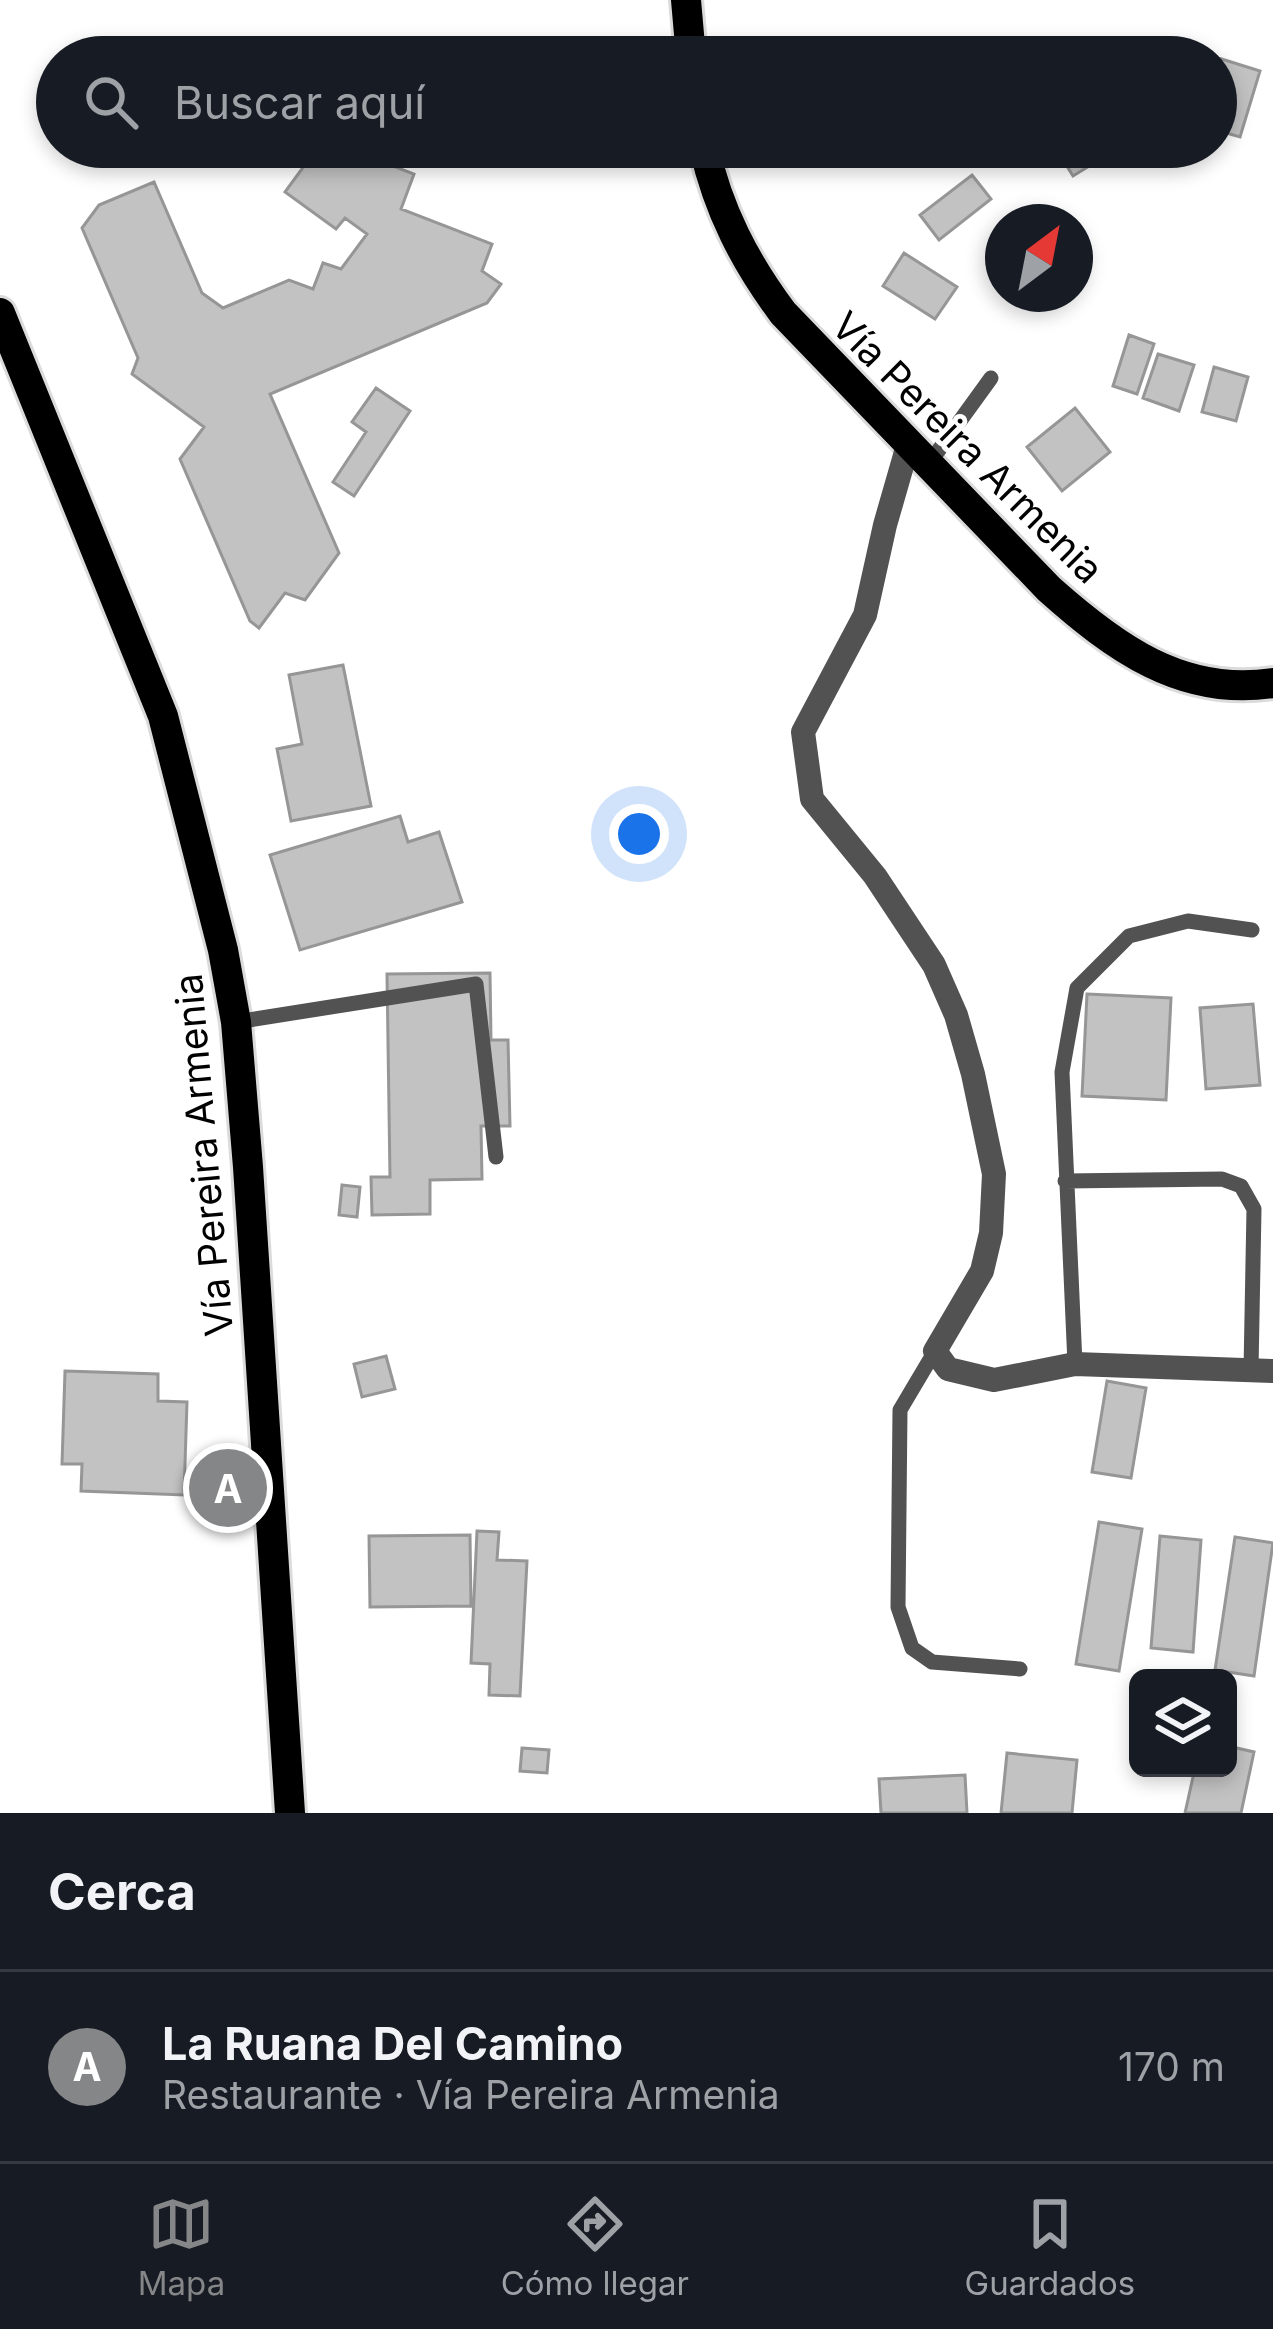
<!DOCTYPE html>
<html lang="es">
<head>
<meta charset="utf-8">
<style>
	:root { --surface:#171b24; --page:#242831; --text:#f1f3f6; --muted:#9ea1a6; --line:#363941; --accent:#858687 }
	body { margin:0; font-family:Inter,sans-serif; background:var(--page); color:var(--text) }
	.controls { position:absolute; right:36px; bottom:36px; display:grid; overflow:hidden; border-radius:18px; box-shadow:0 6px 18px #0003 }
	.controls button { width:108px; height:108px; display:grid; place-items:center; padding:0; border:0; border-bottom:3px solid var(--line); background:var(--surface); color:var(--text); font:60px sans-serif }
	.compass { position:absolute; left:985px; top:204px; width:108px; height:108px; border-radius:50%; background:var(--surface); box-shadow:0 6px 18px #0003; rotate:32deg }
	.you { position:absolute; left:639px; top:834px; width:42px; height:42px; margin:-30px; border:9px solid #fff; border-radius:50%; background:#1a73e8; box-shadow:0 0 0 18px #1a73e833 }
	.badge { display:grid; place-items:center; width:78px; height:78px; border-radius:50%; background:var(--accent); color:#fff; font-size:39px; font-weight:700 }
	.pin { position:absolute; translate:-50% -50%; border:6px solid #fff; box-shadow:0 3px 12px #0006 }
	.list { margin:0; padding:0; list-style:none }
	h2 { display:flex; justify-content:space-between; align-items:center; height:156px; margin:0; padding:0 48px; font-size:51px }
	h2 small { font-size:39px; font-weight:400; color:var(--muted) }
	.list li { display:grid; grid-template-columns:78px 1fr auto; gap:36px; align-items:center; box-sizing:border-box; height:192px; padding:0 48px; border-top:3px solid var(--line) }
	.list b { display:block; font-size:45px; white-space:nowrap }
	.list p { margin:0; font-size:39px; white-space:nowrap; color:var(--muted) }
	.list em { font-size:39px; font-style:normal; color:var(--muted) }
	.icon { flex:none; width:66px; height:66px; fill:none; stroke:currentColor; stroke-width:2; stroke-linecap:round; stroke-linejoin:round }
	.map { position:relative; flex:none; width:1273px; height:1813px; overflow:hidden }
	.search { position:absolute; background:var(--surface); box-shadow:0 6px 18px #0003; left:36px; right:36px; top:36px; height:132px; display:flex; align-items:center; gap:30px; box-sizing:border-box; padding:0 42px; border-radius:66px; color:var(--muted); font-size:45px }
	.sheet { height:348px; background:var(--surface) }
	nav { display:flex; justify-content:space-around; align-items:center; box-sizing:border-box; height:168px; border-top:3px solid var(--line); background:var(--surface); font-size:33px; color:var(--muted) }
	nav a { display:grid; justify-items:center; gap:6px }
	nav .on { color:var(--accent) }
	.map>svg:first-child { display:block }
</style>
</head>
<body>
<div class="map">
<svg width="1273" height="1813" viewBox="0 0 1273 1813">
	<rect width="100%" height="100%" fill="#fff"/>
	<!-- building -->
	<path fill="#c2c2c2" stroke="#969696" stroke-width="3" d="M1193 50 1260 71 1240 137 1216 130V57H1190Z
		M318 147H344L414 174 401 209 492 244 482 271 501 284 487 303 270 394 339 553 305 600 285 593 259 628 250 621 180 459 204 427 132 374 138 358 82 228 99 205 154 182 202 293 223 308 289 280 313 289 323 263 341 269 367 234 345 218 336 229 285 192Z
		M1055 147H1120L1073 176Z
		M972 175 991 199 939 240 920 215Z
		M904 253 957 287 935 319 883 286Z
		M1129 335 1154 344 1137 394 1113 386Z
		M1158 354 1194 365 1179 411 1143 398Z
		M1214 367 1248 377 1236 421 1202 412Z
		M376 388 410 411 354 496 333 482 366 432 352 422Z
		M1075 408 1110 452 1062 491 1027 447Z
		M343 665 371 806 291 821 277 749 302 744 289 675Z
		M400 816 408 842 439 832 462 902 300 950 270 855Z
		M490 973 491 1040H508L510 1126H481L482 1179 430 1180V1214L372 1215 371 1177H390L387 974Z
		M1087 994 1171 998 1166 1100 1082 1096Z
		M1253 1004 1260 1085 1206 1089 1200 1008Z
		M342 1185 360 1187 357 1217 339 1215Z
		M386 1356 395 1389 362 1397 354 1364Z
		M65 1371 158 1374V1401L187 1402 184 1495 81 1491 82 1464H62Z
		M1107 1381 1146 1388 1131 1478 1092 1472Z
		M1099 1522 1142 1529 1119 1671 1076 1664Z
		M477 1531 499 1532 497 1560 527 1561 520 1696 489 1695 490 1664 471 1663Z
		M470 1535 471 1606 370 1607 369 1536Z
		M1160 1536 1201 1540 1193 1652 1151 1648Z
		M1235 1537 1273 1543 1254 1676 1215 1670Z
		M1228 1746 1254 1752 1241 1813H1185L1195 1768H1228Z
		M522 1748 549 1750 547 1773 520 1771Z
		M1007 1753 1077 1760 1072 1813H1001Z
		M965 1775 967 1813H881L879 1779Z"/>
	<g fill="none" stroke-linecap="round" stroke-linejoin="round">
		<defs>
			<path id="primary" d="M686 0 691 57
				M704 147C718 210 745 262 783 313L1049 589C1114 647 1182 697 1273 683
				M0 313 163 716 223 950 236 1022 248 1167 290 1813"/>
		</defs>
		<!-- primary casing -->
		<use href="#primary" stroke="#dbdbdb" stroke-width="36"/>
		<!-- service -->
		<path stroke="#525252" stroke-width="15" d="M928 465 991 378
			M236 1022 476 984 496 1157
			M1065 1181 1222 1179 1241 1186 1254 1209 1251 1370
			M935 1351 900 1410 898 1607 912 1648 932 1662 1020 1669
			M1075 1364 1062 1072 1077 988 1129 936 1188 921 1252 930"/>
		<!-- minor -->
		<path stroke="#525252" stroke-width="24" d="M908 445 885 525 865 615 803 732 812 799 875 876 934 965 956 1015 973 1074 994 1174 991 1233 982 1271 935 1351 948 1369 994 1380 1075 1364 1273 1371"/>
		<!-- primary -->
		<use href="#primary" stroke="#000" stroke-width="30"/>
	</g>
	<g text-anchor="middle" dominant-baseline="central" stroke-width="10" stroke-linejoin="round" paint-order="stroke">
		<!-- street labels -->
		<g font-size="39" fill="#000" stroke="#fff">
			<text transform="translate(968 447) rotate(45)">Vía Pereira Armenia</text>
			<text transform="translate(203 1155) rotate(-95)">Vía Pereira Armenia</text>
		</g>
	</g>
</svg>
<div class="controls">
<button><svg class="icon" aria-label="layers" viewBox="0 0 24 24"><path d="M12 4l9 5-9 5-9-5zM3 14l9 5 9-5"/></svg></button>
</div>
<svg class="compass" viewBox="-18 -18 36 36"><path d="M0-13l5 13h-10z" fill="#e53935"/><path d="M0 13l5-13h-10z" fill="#9ea1a6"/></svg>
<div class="you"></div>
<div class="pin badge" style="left:228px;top:1488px">A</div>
<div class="search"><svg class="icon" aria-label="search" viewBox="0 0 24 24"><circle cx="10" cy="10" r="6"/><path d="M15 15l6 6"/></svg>Buscar aquí</div>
</div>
<section class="sheet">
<h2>Cerca<small></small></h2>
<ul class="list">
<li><span class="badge">A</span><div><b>La Ruana Del Camino</b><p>Restaurante · Vía Pereira Armenia</p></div><em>170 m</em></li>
</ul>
</section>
<nav>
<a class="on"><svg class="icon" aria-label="map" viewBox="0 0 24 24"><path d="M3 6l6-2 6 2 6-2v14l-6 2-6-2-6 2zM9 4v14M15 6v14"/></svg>Mapa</a>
<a><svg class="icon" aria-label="directions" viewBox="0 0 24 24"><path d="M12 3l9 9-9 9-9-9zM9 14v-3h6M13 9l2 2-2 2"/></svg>Cómo llegar</a>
<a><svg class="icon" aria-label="saved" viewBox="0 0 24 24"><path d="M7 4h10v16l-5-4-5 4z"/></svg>Guardados</a>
</nav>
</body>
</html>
